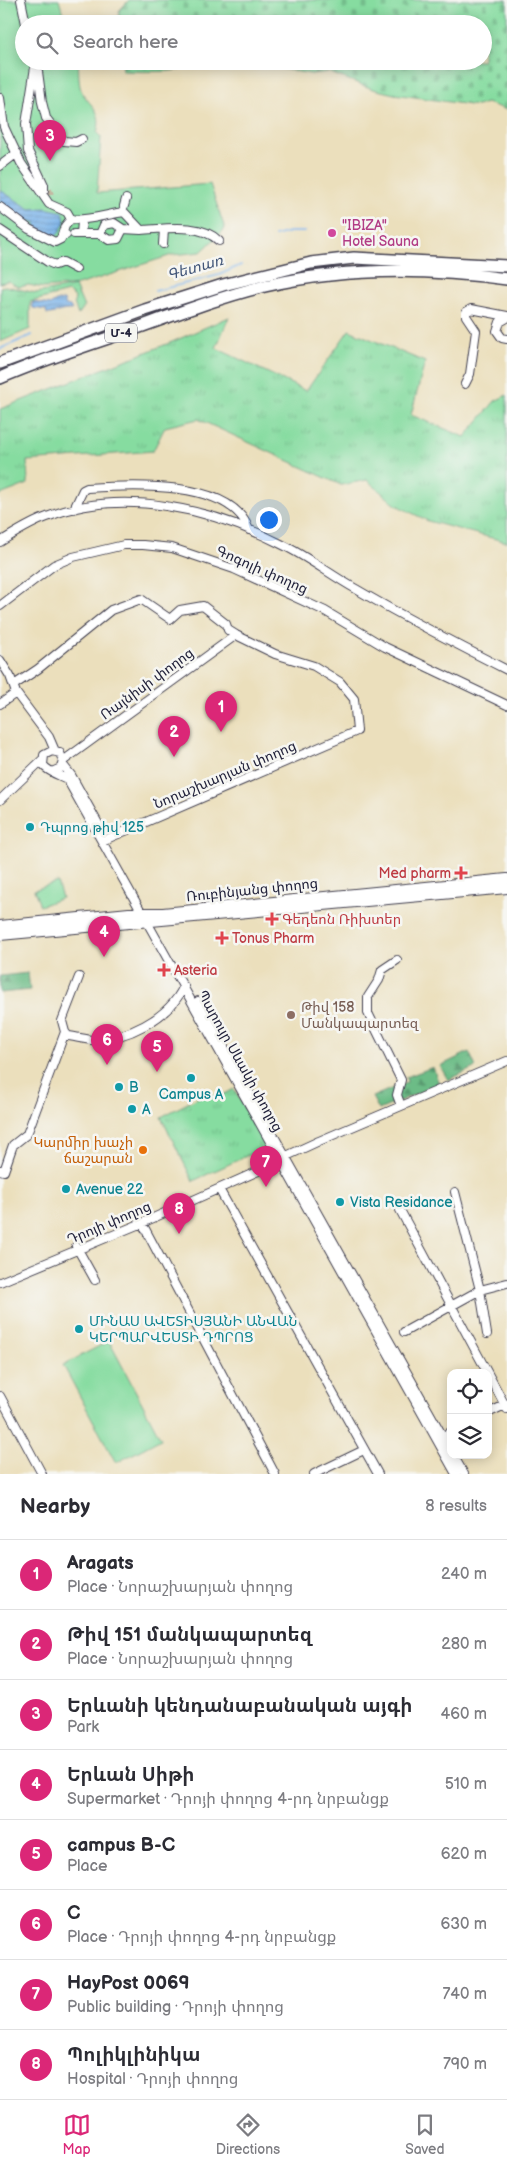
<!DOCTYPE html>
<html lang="en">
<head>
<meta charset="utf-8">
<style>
	:root { --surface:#fff; --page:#f2f2f3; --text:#2b2b33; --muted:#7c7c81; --line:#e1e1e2; --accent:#db2777 }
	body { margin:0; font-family:"Balsamiq Sans","Noto Sans Armenian",sans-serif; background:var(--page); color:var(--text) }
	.controls { position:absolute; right:15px; bottom:15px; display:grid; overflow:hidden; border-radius:10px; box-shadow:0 2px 12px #0003 }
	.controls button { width:45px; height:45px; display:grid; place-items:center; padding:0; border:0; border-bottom:1px solid var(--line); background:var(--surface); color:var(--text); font:25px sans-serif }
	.you { position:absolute; left:268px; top:519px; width:18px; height:18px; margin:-12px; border:4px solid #fff; border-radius:50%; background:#1a73e8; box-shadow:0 0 0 8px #1a73e833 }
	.badge { display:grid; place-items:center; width:32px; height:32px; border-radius:50%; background:var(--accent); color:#fff; font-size:16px; font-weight:700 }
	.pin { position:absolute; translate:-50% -41px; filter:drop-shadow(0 1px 2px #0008) }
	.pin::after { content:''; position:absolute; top:26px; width:18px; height:15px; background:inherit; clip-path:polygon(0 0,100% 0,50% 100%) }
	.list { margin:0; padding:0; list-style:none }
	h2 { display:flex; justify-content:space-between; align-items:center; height:65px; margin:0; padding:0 20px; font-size:21px }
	h2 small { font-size:16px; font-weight:400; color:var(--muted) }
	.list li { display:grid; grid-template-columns:32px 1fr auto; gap:15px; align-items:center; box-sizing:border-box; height:70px; padding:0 20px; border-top:1px solid var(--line) }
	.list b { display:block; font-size:19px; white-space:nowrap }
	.list p { margin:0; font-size:16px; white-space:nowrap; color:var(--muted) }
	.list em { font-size:16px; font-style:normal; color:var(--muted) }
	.icon { flex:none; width:28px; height:28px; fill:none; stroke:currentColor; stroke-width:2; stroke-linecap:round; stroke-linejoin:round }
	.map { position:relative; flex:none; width:507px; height:1474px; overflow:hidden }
	.search { position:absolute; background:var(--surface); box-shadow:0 2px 12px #0003; left:15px; right:15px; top:15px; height:55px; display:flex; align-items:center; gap:12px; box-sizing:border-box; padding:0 18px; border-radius:28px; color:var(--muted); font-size:19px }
	.sheet { height:625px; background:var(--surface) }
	nav { display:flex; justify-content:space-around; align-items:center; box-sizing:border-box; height:70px; border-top:1px solid var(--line); background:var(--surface); font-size:14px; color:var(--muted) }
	nav a { display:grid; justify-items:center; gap:2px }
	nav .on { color:var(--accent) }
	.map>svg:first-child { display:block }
</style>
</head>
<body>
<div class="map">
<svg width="507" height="1474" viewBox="0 0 507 1474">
	<defs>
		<pattern id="grass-tufts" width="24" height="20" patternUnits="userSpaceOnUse" patternTransform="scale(1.25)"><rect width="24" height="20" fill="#86dca0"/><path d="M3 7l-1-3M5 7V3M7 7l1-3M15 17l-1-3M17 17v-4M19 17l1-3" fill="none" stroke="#73bc8b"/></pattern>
		<pattern id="forest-firs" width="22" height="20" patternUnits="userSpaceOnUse" patternTransform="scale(1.25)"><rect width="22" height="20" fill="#6cbc86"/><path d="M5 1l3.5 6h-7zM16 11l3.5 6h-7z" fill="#58986f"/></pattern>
		<pattern id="cemetery-stones" width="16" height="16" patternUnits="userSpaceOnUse" patternTransform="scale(1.25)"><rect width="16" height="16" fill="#86dca0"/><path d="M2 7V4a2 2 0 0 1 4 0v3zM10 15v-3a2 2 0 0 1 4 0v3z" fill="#73bc8b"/></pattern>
		<pattern id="water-rules" width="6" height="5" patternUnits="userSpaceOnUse" patternTransform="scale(1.25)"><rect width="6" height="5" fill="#7ab3ea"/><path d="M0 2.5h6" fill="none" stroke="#6491bf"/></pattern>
	</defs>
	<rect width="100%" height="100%" fill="#f6f6f2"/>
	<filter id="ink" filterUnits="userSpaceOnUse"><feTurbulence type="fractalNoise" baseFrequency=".02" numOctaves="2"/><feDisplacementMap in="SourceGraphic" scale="10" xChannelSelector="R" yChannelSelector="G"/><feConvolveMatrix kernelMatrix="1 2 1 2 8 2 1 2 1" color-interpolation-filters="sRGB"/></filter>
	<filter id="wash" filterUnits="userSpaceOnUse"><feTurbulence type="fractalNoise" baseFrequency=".0096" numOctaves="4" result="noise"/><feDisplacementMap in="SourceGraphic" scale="20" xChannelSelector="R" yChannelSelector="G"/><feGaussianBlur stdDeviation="1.12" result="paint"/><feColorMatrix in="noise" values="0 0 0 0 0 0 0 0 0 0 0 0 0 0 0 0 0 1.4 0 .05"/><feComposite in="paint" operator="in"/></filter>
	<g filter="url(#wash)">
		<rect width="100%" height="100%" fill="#ebdfbc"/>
		<!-- grass -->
		<path fill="url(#grass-tufts)" stroke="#547f6e" d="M5 286 36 293 75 286 84 307 78 315 74 303 75 297 68 292 30 302V329L0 342V287Z
			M229 317 216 348 306 391 349 330 425 362 411 415 465 437 495 401 507 395V542L428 521 396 505 367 480 341 485 198 419 165 427 153 451 27 461 28 484 0 495V409L172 342Z
			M234 1089 266 1147 193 1181 161 1117 207 1093 219 1097Z"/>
		<!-- forest -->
		<path fill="url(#forest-firs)" stroke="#476f60" d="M28 973 30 990 0 993V976Z
			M469 1052 476 1067 448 1080 440 1066Z
			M433 1067 439 1084 379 1110 372 1097 407 1082 406 1077Z"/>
		<!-- cemetery -->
		<path fill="url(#cemetery-stones)" stroke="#547f6e" d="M129 0H507V110L487 103 477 106 394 94 373 89 328 72 311 74 260 65 256 61H483V24H119V11Z
			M122 61H201C186 75 144 71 123 71Z"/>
		<!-- park -->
		<path fill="#86dca0" stroke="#547f6e" d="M0 0H59L66 24H24V61H78C79 69 78 82 81 90 89 107 104 109 97 133L101 137 97 193 210 184 225 229 201 252 172 255 78 285 44 288 29 285 18 287 8 281 0 283Z
			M57 882 62 898 40 906 34 890Z
			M109 1341 161 1439 116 1463 63 1365Z"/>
		<!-- water -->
		<path fill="url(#water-rules)" stroke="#4e6a92" d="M0 190 30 209 45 208 63 212 65 222 59 233 55 236 37 229 36 222 25 220 2 203 0 201Z
			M64 300 65 305 70 306 72 310C61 309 53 315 47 314L46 310 33 308 32 303 33 302 50 305 56 301Z"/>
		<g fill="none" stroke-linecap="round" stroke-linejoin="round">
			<!-- stream -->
			<path stroke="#7ab3ea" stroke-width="2" d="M275 236 289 232H304
				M155 291 219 275 241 265
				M0 349 32 335"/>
		</g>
	</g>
	<g filter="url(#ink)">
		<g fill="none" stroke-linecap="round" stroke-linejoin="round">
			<!-- minor-tunnel -->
			<path stroke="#c3b9a2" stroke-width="8" stroke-dasharray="8 4" stroke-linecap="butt" d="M48 190 50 195"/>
			<defs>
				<path id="minor" d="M21 0 26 24
					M36 61 26 124 28 151 44 185V190
					M37 64 42 102 46 118 64 141 76 142 82 139
					M0 98 4 127 21 163 49 204 67 212 71 219
					M0 166 17 153
					M124 206 126 199
					M0 207 29 229 55 242 61 239 62 235H66
					M71 219C82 222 109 214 124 212L141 230C165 229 200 222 219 241
					M0 230 48 262 55 265 63 262 76 269
					M74 234H81L82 221
					M81 234H100L104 225 114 223 123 229 141 230
					M100 234 109 240 118 239 123 229
					M62 235 65 226 71 219
					M163 244 164 229
					M507 318 500 322 497 331 502 338 507 339
					M465 384 470 374 476 331 466 316V312L471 309 507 316
					M74 509 83 490 87 488C130 485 232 479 249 530
					M0 542C15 533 30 523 47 517 122 487 212 509 281 544 308 557 331 575 356 589 405 618 456 644 507 670
					M0 606 54 565 73 557 124 545H143L172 548 234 569 325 611 385 647 507 705
					M0 660 10 676 16 693 49 737 55 751
					M14 685 38 669 111 610 141 599 170 619 180 610 203 606 226 624 228 630 236 635 275 654 314 666 340 682 354 699 357 731 102 841
					M0 704 16 693
					M63 761 236 635
					M63 765 71 775 100 827
					M54 771 61 768 63 761 60 753 52 751 44 755 43 765C48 772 59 775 67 779L456 1474
					M0 800 42 760
					M397 960 382 970 379 980 368 997V1013L401 1080 397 1095 401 1106
					M198 1001 451 1451
					M65 1032 68 1036C76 1037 84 1039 91 1040 125 1040 169 1019 184 986
					M0 1170 4 1171 13 1145 27 1134 65 1032 62 1021 79 977
					M219 1189 378 1474
					M455 1192 480 1290 487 1334
					M400 1210 507 1409
					M142 1223 275 1474
					M76 1246 95 1280
					M0 1282 142 1223 274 1164 280 1159 319 1141 507 1061
					M404 1332 480 1290 507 1283
					M0 1396 42 1474
					M488 1413 507 1404
					M439 1438 451 1432
					M453 1455 464 1474
					M314 1474 364 1450"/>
				<path id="major" d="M0 926 129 913H163L507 879
					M0 935 507 888"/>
				<path id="highway" d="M0 363 145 310 223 285 311 263 354 258 507 266
					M0 378C43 359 88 345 132 330 176 314 220 297 265 286 345 267 427 268 507 279"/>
			</defs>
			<!-- minor casing -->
			<use href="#minor" stroke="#403e4e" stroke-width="10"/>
			<!-- major casing -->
			<use href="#major" stroke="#403e4e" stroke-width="12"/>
			<!-- highway casing -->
			<use href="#highway" stroke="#403e4e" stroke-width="14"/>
			<!-- minor -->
			<use href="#minor" stroke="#fff" stroke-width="8"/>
			<!-- major -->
			<use href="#major" stroke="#fff" stroke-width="10"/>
			<!-- highway -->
			<use href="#highway" stroke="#fff" stroke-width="11"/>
		</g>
	</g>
	<!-- markers -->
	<circle fill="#d1479c" stroke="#f6f6f2" stroke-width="2" cx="332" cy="233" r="5"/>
	<g fill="#0f9aa8" stroke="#f6f6f2" stroke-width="2">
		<circle cx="30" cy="827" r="5"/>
		<circle cx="191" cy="1078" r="5"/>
		<circle cx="119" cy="1087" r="5"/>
		<circle cx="132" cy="1109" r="5"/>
		<circle cx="66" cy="1189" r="5"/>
		<circle cx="340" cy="1202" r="5"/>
		<circle cx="79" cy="1329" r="5"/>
	</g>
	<g fill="#e0444e" stroke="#f6f6f2" stroke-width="2">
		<path d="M458.5 865.5h5v5h5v5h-5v5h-5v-5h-5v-5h5z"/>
		<path d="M269.5 911.5h5v5h5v5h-5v5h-5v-5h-5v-5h5z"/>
		<path d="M219.5 930.5h5v5h5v5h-5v5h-5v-5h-5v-5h5z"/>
		<path d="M161.5 962.5h5v5h5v5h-5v5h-5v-5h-5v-5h5z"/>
	</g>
	<circle fill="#8d6e63" stroke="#f6f6f2" stroke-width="2" cx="291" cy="1015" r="5"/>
	<circle fill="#e8710a" stroke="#f6f6f2" stroke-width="2" cx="143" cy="1150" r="5"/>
	<g text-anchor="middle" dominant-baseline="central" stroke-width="5" stroke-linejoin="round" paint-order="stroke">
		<!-- shield labels -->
		<rect fill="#f6f6f2" stroke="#626272" stroke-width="1" x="105" y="323.5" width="32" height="19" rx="4"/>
		<g font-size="12" font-weight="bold" fill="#22223b">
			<text x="121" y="333">Մ-4</text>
		</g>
		<!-- hotel labels -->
		<g font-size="14" fill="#b23c85" stroke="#f6f6f2" text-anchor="start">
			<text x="342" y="225">"IBIZA"<tspan x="342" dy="16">Hotel Sauna</tspan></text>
		</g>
		<!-- street labels -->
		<g font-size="14" fill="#22223b" stroke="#f6f6f2">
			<text transform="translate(262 570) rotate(24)">Գոգոլի փողոց</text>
			<text transform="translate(147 684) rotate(-36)">Ռայնիսի փողոց</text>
			<text transform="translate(225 775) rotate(-23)">Նորաշխարյան փողոց</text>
			<text transform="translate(252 890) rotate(-6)">Ռուբինյանց փողոց</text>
			<text transform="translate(240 1061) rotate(61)">Պարույր Սևակի փողոց</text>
			<text transform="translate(109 1223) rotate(-23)">Դրոյի փողոց</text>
		</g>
		<!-- culture labels -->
		<g font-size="14" fill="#0d838f" stroke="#f6f6f2" text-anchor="start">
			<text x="40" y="827">Դպրոց թիվ 125</text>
			<text x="129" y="1087">B</text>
			<text x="191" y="1094" text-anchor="middle">Campus A</text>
			<text x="142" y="1109">A</text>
			<text x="76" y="1189">Avenue 22</text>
			<text x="350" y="1202">Vista Residance</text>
			<text x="89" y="1321">ՄԻՆԱՍ ԱՎԵՏԻՍՅԱՆԻ ԱՆՎԱՆ<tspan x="89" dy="16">ԿԵՐՊԱՐՎԵՍՏԻ ԴՊՐՈՑ</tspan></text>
		</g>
		<!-- health labels -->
		<g font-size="14" fill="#be3a42" stroke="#f6f6f2" text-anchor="start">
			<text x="451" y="873" text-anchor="end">Med pharm</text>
			<text x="282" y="919">Գեդեոն Ռիխտեր</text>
			<text x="232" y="938">Tonus Pharm</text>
			<text x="174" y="970">Asteria</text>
		</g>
		<!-- education labels -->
		<g font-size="14" fill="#785e54" stroke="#f6f6f2" text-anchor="start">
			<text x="301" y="1007">Թիվ 158<tspan x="301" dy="16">Մանկապարտեզ</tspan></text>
		</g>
		<!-- food labels -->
		<g font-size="14" fill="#c56008" stroke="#f6f6f2" text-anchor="end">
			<text x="133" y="1142">Կարմիր խաչի<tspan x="133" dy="16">ճաշարան</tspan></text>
		</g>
		<!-- water labels -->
		<g font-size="15" font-style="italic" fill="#415578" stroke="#f6f6f2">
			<text transform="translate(195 268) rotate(-16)">Գետառ</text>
		</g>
	</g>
</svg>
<div class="controls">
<button><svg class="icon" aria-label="locate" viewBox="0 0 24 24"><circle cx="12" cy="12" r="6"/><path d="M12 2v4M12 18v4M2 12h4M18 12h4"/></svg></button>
<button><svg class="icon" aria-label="layers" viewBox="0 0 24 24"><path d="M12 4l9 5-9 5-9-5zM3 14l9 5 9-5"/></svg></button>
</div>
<div class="you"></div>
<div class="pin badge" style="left:221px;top:732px">1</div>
<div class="pin badge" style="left:174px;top:757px">2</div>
<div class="pin badge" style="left:50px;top:161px">3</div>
<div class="pin badge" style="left:104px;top:957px">4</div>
<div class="pin badge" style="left:157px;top:1072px">5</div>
<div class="pin badge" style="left:107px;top:1065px">6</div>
<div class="pin badge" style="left:266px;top:1187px">7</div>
<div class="pin badge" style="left:179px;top:1234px">8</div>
<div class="search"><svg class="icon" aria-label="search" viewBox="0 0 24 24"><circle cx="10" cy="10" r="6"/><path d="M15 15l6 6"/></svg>Search here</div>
</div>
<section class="sheet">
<h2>Nearby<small>8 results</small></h2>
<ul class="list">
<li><span class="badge">1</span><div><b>Aragats</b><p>Place · Նորաշխարյան փողոց</p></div><em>240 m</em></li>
<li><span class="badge">2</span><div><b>Թիվ 151 մանկապարտեզ</b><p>Place · Նորաշխարյան փողոց</p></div><em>280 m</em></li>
<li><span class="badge">3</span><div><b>Երևանի կենդանաբանական այգի</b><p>Park</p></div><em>460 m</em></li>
<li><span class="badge">4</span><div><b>Երևան Սիթի</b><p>Supermarket · Դրոյի փողոց 4-րդ նրբանցք</p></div><em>510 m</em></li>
<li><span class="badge">5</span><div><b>campus B-C</b><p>Place</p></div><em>620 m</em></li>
<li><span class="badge">6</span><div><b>C</b><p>Place · Դրոյի փողոց 4-րդ նրբանցք</p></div><em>630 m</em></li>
<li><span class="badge">7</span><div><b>HayPost 0069</b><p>Public building · Դրոյի փողոց</p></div><em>740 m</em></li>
<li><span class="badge">8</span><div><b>Պոլիկլինիկա</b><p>Hospital · Դրոյի փողոց</p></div><em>790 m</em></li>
</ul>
</section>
<nav>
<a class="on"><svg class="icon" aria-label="map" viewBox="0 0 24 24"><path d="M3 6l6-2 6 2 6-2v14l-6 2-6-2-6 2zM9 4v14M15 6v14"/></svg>Map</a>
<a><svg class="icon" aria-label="directions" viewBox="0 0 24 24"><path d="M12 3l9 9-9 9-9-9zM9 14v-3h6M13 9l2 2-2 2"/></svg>Directions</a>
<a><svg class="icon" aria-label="saved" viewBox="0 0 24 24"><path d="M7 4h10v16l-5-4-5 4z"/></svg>Saved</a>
</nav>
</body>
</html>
